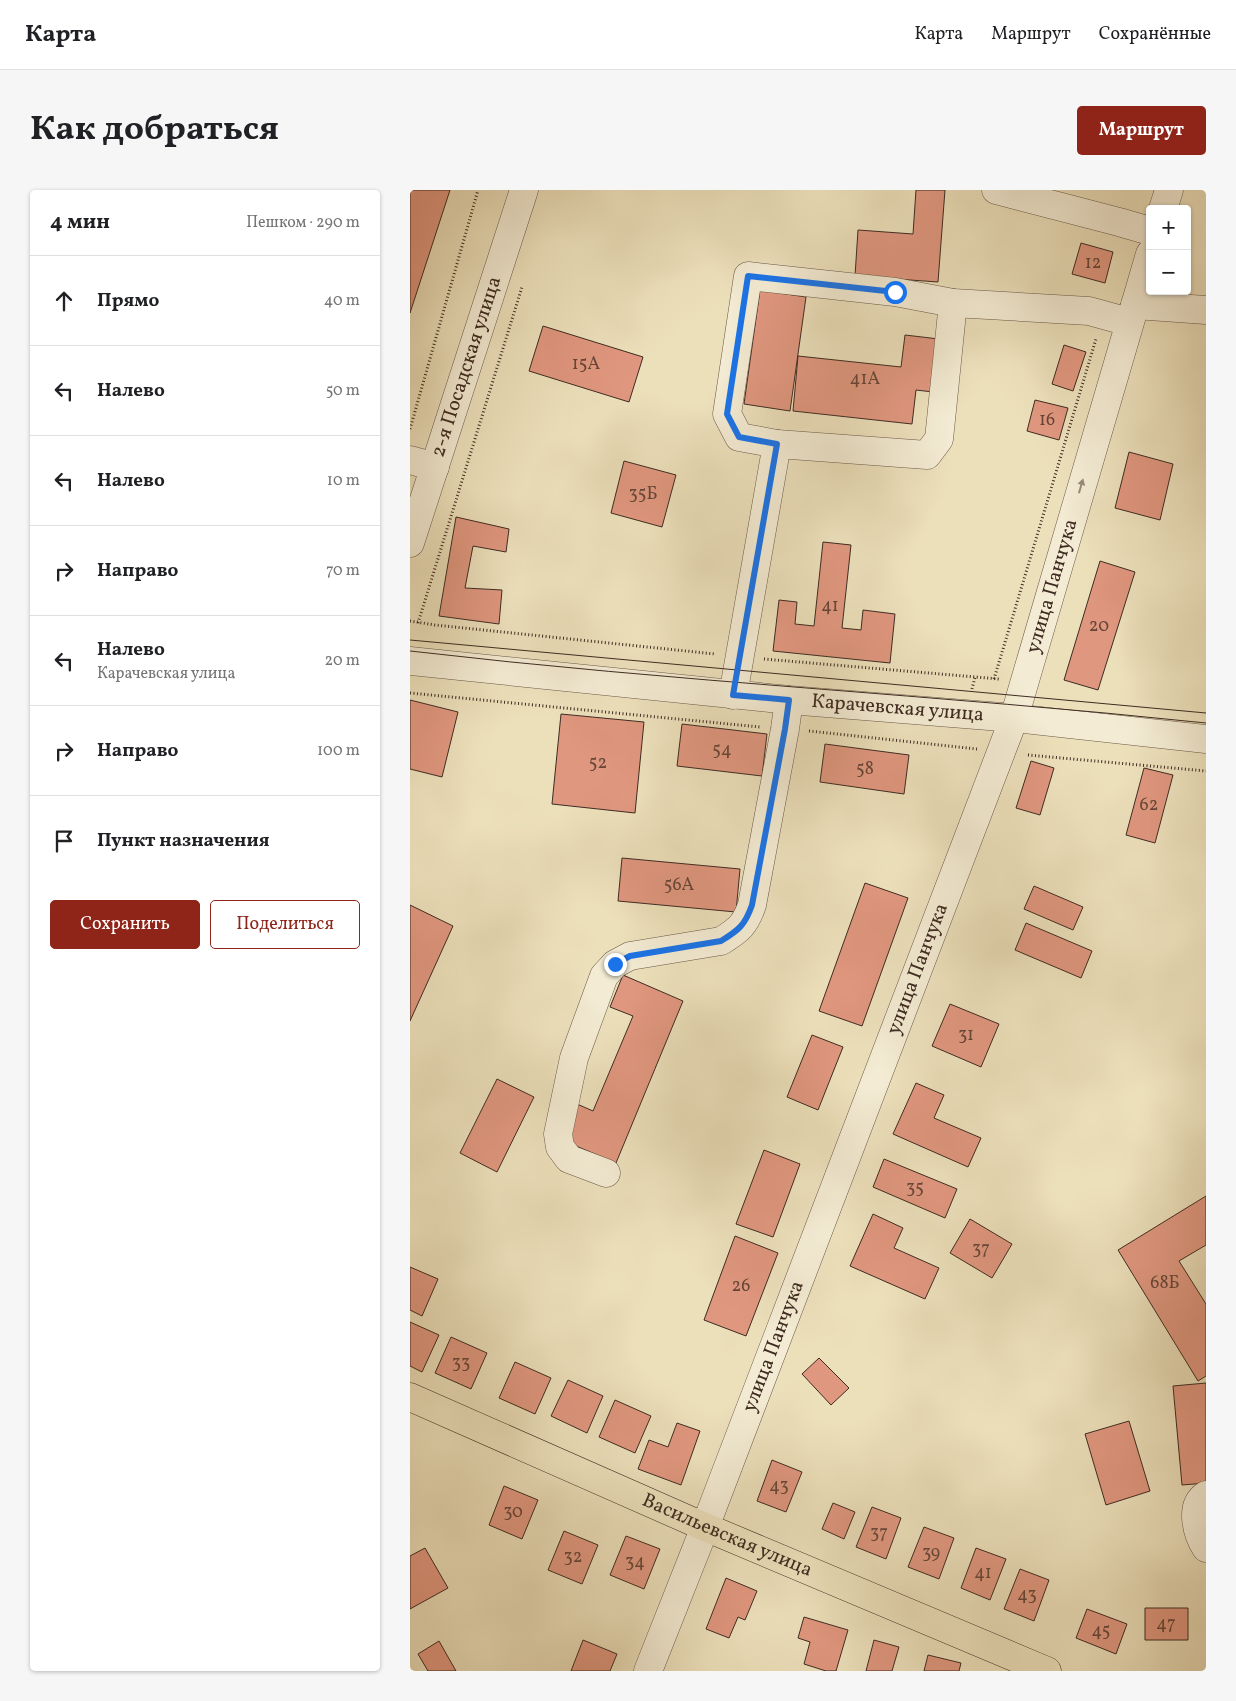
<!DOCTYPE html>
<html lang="ru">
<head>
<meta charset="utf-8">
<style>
	:root { --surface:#fff; --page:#f6f6f6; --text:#202124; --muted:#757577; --line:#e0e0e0; --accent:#8f2418 }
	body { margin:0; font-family:Vollkorn,serif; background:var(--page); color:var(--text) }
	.controls { position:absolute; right:15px; top:15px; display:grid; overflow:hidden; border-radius:5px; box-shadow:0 1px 4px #0004 }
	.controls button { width:45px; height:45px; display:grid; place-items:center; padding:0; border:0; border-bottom:1px solid var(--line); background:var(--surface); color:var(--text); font:25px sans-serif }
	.stop { position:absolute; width:15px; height:15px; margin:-11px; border:4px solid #1a73e8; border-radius:50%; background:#fff }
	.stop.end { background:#1a73e8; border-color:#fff; box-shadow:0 1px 5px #0008 }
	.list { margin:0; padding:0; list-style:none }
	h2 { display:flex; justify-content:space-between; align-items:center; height:65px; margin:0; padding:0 20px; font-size:21px }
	h2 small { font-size:16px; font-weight:400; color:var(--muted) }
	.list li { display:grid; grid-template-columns:32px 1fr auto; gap:15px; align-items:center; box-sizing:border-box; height:90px; padding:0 20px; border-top:1px solid var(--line) }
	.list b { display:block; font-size:19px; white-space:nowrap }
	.list p { margin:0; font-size:16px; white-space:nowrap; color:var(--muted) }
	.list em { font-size:16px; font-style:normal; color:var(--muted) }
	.actions { display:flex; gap:10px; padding:15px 20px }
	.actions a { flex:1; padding:11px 0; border:1px solid var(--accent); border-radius:5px; text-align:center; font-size:18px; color:var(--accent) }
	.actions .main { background:var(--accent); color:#fff }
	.icon { flex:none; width:28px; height:28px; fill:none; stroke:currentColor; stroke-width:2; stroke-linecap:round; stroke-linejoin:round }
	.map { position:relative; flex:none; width:796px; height:1481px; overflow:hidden; border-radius:5px }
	header { display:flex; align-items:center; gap:30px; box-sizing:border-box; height:70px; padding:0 25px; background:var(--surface); border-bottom:1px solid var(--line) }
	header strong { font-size:24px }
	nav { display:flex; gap:28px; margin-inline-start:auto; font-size:18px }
	.intro { display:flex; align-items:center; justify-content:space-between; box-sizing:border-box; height:120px; padding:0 30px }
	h1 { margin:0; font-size:35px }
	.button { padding:12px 22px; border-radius:5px; background:var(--accent); color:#fff; font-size:18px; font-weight:700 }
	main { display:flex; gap:30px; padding:0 30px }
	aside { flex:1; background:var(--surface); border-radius:5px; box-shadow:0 1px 4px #0004 }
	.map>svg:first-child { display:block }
</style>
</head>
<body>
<header>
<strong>Карта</strong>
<nav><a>Карта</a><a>Маршрут</a><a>Сохранённые</a></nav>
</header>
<div class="intro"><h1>Как добраться</h1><a class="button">Маршрут</a></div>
<main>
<aside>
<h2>4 мин<small>Пешком · 290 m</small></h2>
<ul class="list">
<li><svg class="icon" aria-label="ahead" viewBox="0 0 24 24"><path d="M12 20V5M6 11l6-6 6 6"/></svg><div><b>Прямо</b></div><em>40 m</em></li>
<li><svg class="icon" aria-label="left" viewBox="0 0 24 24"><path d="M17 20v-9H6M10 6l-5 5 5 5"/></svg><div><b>Налево</b></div><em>50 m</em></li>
<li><svg class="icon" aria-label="left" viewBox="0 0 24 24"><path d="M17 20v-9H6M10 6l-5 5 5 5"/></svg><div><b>Налево</b></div><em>10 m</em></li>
<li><svg class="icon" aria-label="right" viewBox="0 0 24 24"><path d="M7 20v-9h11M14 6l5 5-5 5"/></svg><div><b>Направо</b></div><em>70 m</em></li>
<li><svg class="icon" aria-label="left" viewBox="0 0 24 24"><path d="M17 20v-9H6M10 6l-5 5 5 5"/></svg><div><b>Налево</b><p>Карачевская улица</p></div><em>20 m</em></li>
<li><svg class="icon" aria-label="right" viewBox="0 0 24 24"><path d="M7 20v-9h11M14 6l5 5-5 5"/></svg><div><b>Направо</b></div><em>100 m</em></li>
<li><svg class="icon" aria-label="arrive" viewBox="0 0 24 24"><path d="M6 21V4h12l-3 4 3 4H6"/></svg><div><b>Пункт назначения</b></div></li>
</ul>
<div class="actions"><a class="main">Сохранить</a><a>Поделиться</a></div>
</aside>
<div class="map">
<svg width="796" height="1481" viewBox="0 0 796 1481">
	<rect width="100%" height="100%" fill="#ece0bb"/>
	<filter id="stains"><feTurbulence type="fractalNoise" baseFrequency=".004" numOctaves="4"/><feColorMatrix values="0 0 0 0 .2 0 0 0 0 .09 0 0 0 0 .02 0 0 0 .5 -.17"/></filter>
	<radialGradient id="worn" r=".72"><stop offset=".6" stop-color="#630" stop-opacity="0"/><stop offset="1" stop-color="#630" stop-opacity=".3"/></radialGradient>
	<!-- building -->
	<path fill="#e0977f" stroke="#3e2b21" d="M0 0H40L0 123Z
		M506 0H535L528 92 445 86 448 40 503 44Z
		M671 53 703 62 695 93 662 84Z
		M350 100 396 107 380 221 334 214Z
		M133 136 233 167 219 212 119 181Z
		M495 145 529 149 523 202 506 200 502 234 383 221 388 166 491 177Z
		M654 155 676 162 663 201 642 194Z
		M625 210 658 218 649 250 617 241Z
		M719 262 763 274 750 330 705 318Z
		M214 271 266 285 252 337 201 323Z
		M46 327 99 339 96 362 63 356 55 398 92 400 89 434 29 426Z
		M413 352 441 355 432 438 451 440 453 420 485 424 480 473 363 461 369 410 387 412 385 434 404 436Z
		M690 371 725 382 688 500 654 490Z
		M0 510 48 522 32 587 0 579Z
		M151 524 234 532 225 623 142 614Z
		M272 534 357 544 352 586 267 576Z
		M415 554 499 565 494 604 410 592Z
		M621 571 644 578 630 625 606 618Z
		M734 578 763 585 745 653 716 645Z
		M212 668 330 679 326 722 208 711Z
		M455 693 498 708 452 836 409 821Z
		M624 696 673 717 663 740 614 719Z
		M0 715 43 736 0 831Z
		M616 733 682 761 671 788 605 760Z
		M213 785 273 811 206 973 152 950 167 914 183 921 223 826 200 817Z
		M540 814 589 834 571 877 522 856Z
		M402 845 433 857 408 920 377 907Z
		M87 889 124 907 87 982 50 963Z
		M506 893 534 905 524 928 571 948 558 977 483 944Z
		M354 960 390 974 363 1047 326 1034Z
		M474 969 547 999 535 1028 463 997Z
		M796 1006V1055L769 1071 796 1114V1186L788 1191 708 1060Z
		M463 1024 493 1038 484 1058 529 1078 515 1109 440 1076Z
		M560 1029 602 1054 582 1088 540 1063Z
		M325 1046 368 1063 336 1146 294 1130Z
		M0 1077 28 1089 12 1126 0 1120Z
		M0 1132 29 1145 12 1182 0 1176Z
		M41 1147 77 1163 61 1199 25 1183Z
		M409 1168 439 1198 421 1215 392 1184Z
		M105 1172 141 1188 125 1224 89 1208Z
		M158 1190 193 1206 177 1243 141 1226Z
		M796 1193V1293L772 1295 763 1196Z
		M205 1210 241 1226 225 1263 189 1247Z
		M719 1231 740 1301 696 1315 675 1244Z
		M267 1233 290 1241 271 1295 228 1279 239 1250 258 1257Z
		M362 1270 392 1282 376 1322 347 1311Z
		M94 1296 128 1310 112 1349 79 1335Z
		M423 1313 445 1322 434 1349 412 1339Z
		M462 1317 491 1328 476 1369 446 1357Z
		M514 1337 544 1348 529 1389 498 1377Z
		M154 1341 188 1355 172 1394 138 1380Z
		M216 1346 250 1359 234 1399 200 1385Z
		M15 1358 38 1398 0 1419V1366Z
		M566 1358 596 1369 580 1410 551 1398Z
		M610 1379 639 1390 624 1431 594 1419Z
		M316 1388 347 1401 335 1430 328 1427 319 1448 296 1439Z
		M735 1418H778V1450H735Z
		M677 1419 717 1434 706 1464 666 1448Z
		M394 1427 438 1440 426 1481H416L394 1474 400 1452 388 1448Z
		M173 1450 207 1464 200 1481H161Z
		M464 1450 489 1457 482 1481H456Z
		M29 1451 46 1481H18L8 1464Z
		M518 1465 551 1473 549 1481H514Z"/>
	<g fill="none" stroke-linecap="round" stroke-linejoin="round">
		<defs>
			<g id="minor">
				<path d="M586 0 709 32 740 41"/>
				<path d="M753 19 759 0"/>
				<path d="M725 115 796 120"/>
				<path d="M367 254 517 265 529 249 543 113"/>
				<path d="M0 270 25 277"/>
				<path id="s1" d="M0 353 114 0"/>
				<path id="s2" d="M0 471 379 510 604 528 796 549"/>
				<path d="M323 505 367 254 329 247 317 224 338 86 485 102 543 113 679 121 719 132"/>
				<path d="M196 983 159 969 150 957 148 944 164 868 194 786 205 774 220 766 311 751C329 740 335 735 342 715L375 539 379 510"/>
				<path d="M796 1305C779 1316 787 1344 796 1358"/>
				<path id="s3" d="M238 1481 295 1337 604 528 740 64"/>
			</g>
			<g id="major">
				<path id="s4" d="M0 1207 295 1337 637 1481"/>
			</g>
		</defs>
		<!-- minor casing -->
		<use href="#minor" stroke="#6a5848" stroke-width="29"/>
		<!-- major casing -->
		<use href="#major" stroke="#3e2b21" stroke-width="29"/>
		<!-- path -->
		<path stroke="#3e2b21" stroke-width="3" stroke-dasharray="1 2.5" stroke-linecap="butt" d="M0 239 68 0
			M0 431 25 435 305 464
			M8 433 112 97
			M354 469 589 489
			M584 489 686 149
			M562 499 565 487
			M0 503 350 537
			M399 541 567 559
			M618 565 796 581"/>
		<!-- minor -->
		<use href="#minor" stroke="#f3ebd3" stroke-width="28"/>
		<!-- major -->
		<use href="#major" stroke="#ece0bb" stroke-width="28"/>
		<!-- tram -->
		<path stroke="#3e2b21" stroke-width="1" d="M0 450 796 523
			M0 461C265 492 531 505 796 533"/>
	</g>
	<!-- one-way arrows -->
	<defs><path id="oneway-solid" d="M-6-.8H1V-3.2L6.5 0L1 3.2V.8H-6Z" transform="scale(1.25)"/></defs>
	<use fill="#988b7a" href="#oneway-solid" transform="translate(671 296) rotate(-74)"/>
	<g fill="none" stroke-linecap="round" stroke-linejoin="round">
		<!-- route -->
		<path stroke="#1a73e8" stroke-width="6" d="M205 774 220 766 311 751C329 740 335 735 342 715L375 539 379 510 323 505 367 254 329 247 317 224 338 86 485 102"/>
	</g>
	<g text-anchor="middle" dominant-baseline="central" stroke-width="5" stroke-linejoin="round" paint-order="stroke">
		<!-- number labels -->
		<g font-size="18" fill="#664638">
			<text x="683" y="73">12</text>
			<text x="176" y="174">15А</text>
			<text x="455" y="189">41А</text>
			<text x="637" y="230">16</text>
			<text x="233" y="304">35Б</text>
			<text x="420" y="416">41</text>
			<text x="689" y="436">20</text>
			<text x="312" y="560">54</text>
			<text x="188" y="573">52</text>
			<text x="455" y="579">58</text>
			<text x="739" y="615">62</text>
			<text x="269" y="695">56А</text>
			<text x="556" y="845">31</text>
			<text x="505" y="998">35</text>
			<text x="571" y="1059">37</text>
			<text x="755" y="1093">68Б</text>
			<text x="331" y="1096">26</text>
			<text x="51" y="1173">33</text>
			<text x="369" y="1296">43</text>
			<text x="103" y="1322">30</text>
			<text x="469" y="1343">37</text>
			<text x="521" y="1363">39</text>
			<text x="163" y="1367">32</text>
			<text x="225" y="1372">34</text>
			<text x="573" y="1383">41</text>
			<text x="617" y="1405">43</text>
			<text x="756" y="1434">47</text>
			<text x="691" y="1441">45</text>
		</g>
		<!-- street labels -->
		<g font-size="20" fill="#3e2b21" stroke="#f3ebd3">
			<text stroke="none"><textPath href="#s1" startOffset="185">2-я Посадская улица</textPath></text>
			<text stroke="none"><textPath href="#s3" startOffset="1158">улица Панчука</textPath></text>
			<text stroke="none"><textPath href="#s2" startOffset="490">Карачевская улица</textPath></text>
			<text stroke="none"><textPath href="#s3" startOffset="752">улица Панчука</textPath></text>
			<text stroke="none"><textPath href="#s3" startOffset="348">улица Панчука</textPath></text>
			<text stroke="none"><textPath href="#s4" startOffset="346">Васильевская улица</textPath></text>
		</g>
	</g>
	<rect width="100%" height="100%" filter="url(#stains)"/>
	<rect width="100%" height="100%" fill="url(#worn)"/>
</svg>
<div class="controls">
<button>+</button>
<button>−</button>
</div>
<div class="stop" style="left:485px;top:102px"></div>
<div class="stop end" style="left:205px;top:774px"></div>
</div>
</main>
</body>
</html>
